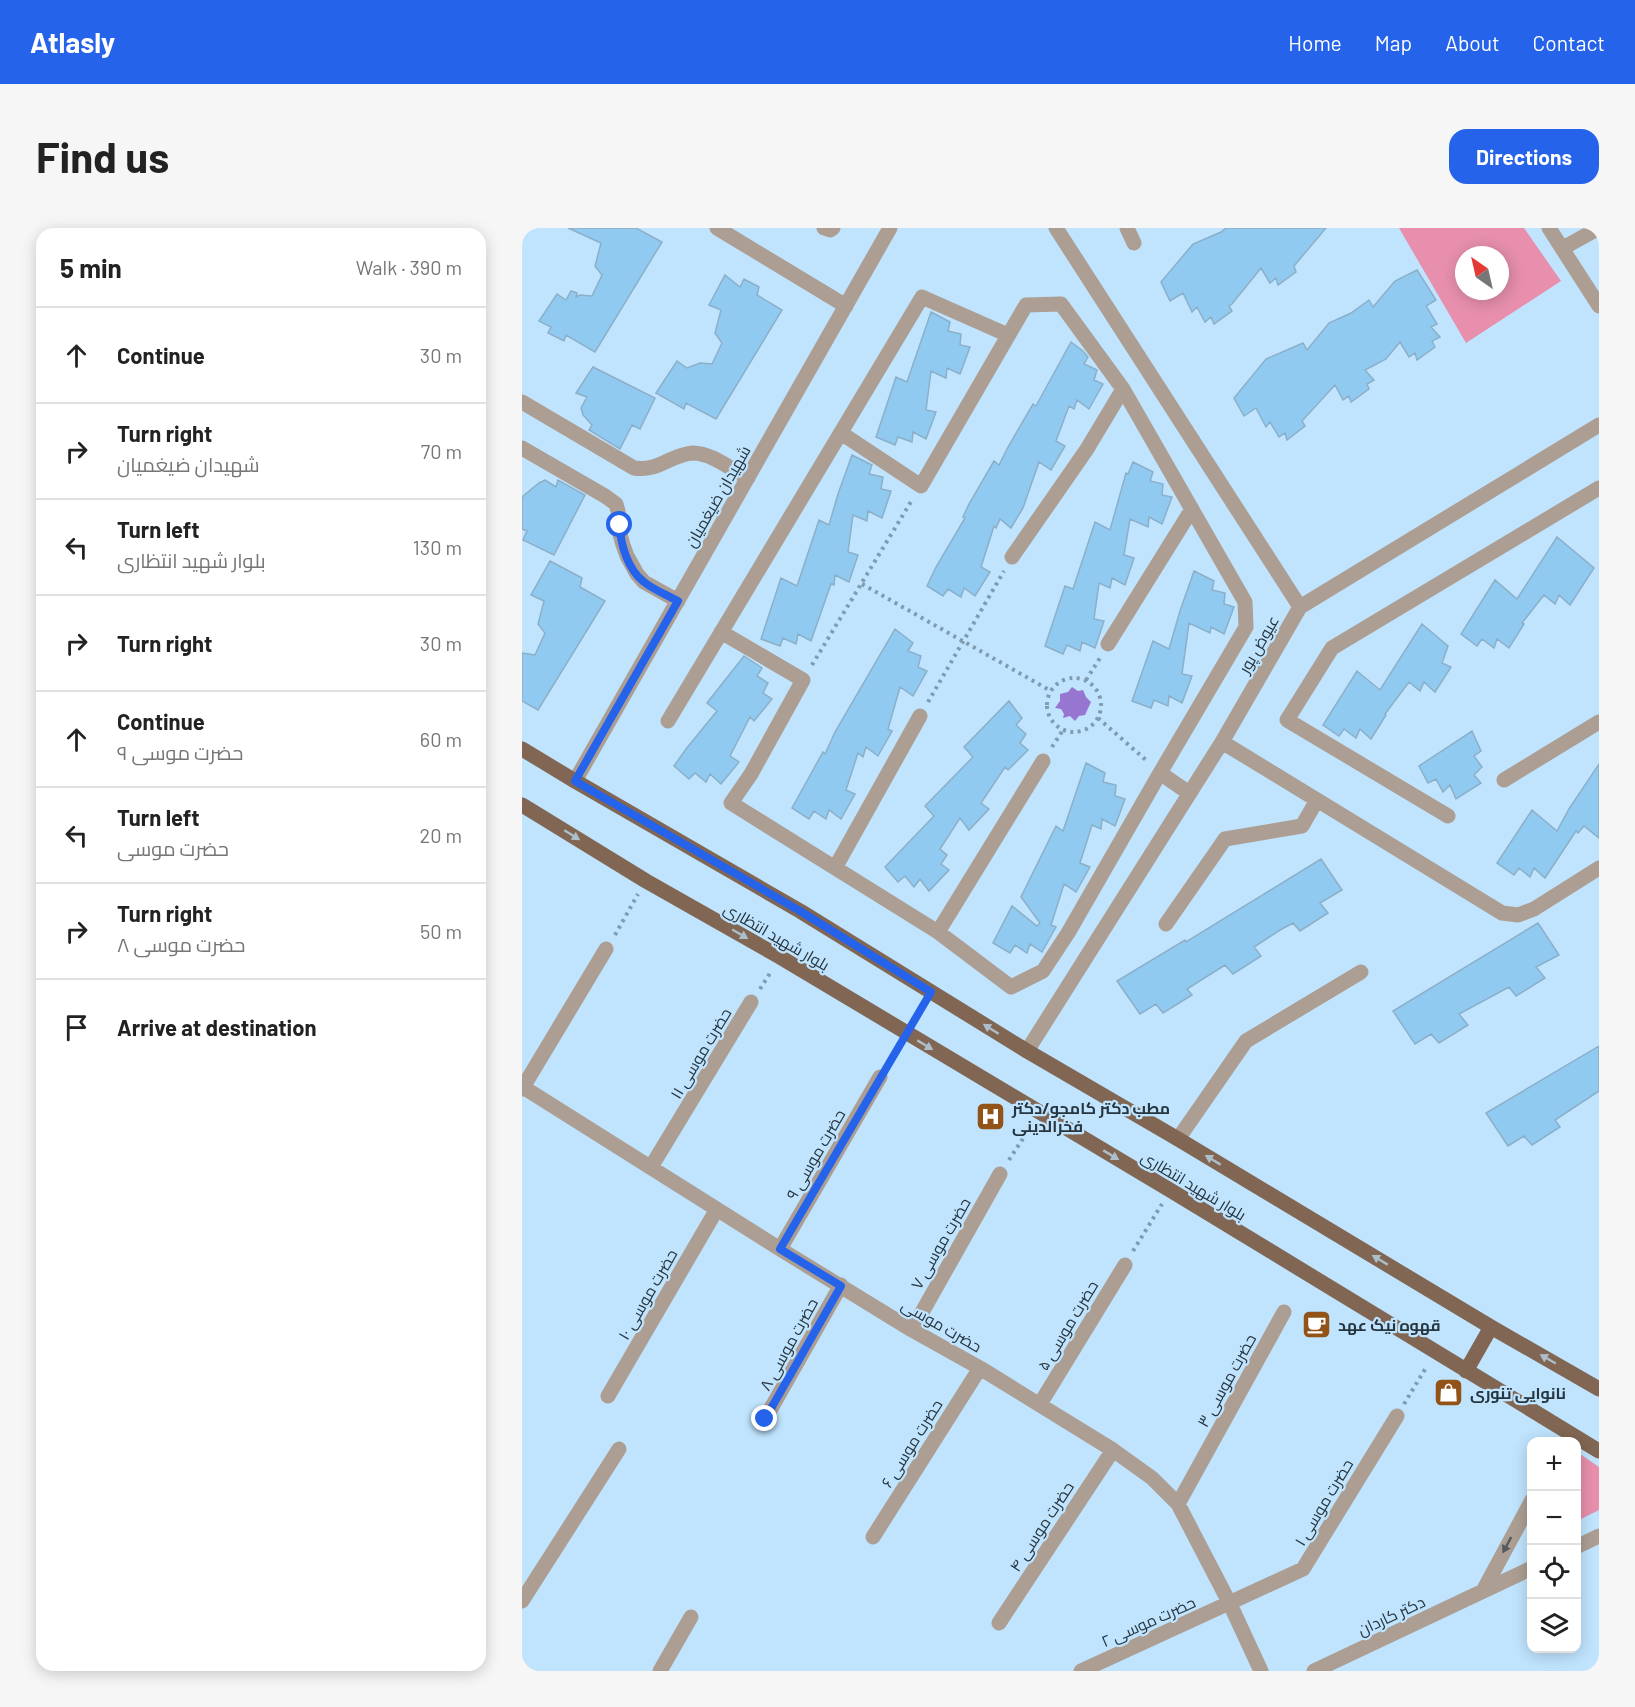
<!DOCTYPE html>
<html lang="en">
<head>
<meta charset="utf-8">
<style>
	:root { --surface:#fff; --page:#f6f6f6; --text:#222; --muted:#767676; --line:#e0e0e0; --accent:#2563eb }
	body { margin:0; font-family:Barlow,Cairo,sans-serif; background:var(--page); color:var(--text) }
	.controls { position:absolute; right:18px; bottom:18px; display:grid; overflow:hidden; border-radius:12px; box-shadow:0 3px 15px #0003 }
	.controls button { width:54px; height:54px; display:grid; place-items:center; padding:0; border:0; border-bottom:2px solid var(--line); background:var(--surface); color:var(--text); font:30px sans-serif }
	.compass { position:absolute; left:933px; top:18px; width:54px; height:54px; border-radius:50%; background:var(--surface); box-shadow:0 3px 15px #0003; rotate:326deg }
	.stop { position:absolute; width:18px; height:18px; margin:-14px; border:4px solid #2563eb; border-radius:50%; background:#fff }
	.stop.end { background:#2563eb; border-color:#fff; box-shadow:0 2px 6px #0008 }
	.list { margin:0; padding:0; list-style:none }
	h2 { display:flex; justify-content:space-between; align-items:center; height:78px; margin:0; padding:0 24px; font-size:26px }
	h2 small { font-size:20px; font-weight:400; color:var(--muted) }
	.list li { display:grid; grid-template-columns:39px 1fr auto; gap:18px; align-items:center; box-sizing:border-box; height:96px; padding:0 24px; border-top:2px solid var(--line) }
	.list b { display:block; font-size:22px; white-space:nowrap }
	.list p { margin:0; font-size:20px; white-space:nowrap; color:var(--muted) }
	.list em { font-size:20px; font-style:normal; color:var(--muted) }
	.icon { flex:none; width:33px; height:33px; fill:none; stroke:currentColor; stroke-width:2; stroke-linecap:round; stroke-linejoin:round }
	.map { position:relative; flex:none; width:1077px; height:1443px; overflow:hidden; border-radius:18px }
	header { display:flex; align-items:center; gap:36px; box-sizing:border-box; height:84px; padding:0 30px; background:var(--accent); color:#fff }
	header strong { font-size:28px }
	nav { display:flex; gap:33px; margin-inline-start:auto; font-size:21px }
	.intro { display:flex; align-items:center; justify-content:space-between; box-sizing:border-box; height:144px; padding:0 36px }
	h1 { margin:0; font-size:42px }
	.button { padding:15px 27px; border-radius:18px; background:var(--accent); color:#fff; font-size:21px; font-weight:700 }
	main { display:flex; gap:36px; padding:0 36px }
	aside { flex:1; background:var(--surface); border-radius:18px; box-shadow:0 3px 15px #0003 }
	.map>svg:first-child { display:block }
</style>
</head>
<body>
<header>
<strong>Atlasly</strong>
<nav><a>Home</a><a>Map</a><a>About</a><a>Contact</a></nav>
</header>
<div class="intro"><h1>Find us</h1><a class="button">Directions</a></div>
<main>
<aside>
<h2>5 min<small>Walk · 390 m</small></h2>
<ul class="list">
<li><svg class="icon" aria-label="ahead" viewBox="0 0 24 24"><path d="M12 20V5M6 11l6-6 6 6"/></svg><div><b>Continue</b></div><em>30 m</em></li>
<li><svg class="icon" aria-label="right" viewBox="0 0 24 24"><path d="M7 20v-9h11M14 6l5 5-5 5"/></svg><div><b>Turn right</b><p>شهیدان ضیغمیان</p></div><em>70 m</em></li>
<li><svg class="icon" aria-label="left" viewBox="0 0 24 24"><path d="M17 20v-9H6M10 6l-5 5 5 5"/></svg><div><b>Turn left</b><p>بلوار شهید انتظاری</p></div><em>130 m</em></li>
<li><svg class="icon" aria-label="right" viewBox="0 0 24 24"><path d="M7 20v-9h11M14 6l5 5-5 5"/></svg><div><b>Turn right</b></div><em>30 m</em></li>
<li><svg class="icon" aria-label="ahead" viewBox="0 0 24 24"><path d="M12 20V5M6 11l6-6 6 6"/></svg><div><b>Continue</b><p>حضرت موسی ۹</p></div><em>60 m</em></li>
<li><svg class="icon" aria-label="left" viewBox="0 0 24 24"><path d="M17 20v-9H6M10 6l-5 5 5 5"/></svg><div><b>Turn left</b><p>حضرت موسی</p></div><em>20 m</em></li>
<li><svg class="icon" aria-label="right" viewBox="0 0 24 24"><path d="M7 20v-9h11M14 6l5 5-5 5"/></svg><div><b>Turn right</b><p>حضرت موسی ۸</p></div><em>50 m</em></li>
<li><svg class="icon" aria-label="arrive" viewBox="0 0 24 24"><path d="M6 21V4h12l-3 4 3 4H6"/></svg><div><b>Arrive at destination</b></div></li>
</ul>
</aside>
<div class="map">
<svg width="1077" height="1443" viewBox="0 0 1077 1443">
	<rect width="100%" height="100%" fill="#c0e4fe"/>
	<!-- green -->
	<path fill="#e78fac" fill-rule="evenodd" d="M877 0H1002L1039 53 944 115ZM942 27H978V63H942Z
		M1055 1224 1077 1239V1282L1055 1293Z"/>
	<!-- water -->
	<path fill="#9776d2" d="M550 459 556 463 561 462 564 469 569 474 563 487 557 488 553 493 548 488 541 490 542 486 539 481 533 480 538 473V466L546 464Z"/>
	<!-- building -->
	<path fill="#90caf1" stroke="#8cafc8" stroke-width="1.5" d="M46 0H114L140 14 73 124 44 107 42 113 26 105 29 99 17 93 35 66 44 72 49 63 55 65 54 69 58 67 70 68 80 47 73 38 79 15Z
		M704 0H804L772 38 774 44 756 57 754 50 748 55 739 40 710 76 707 78 710 83 692 96 689 89 683 94 675 79 670 84 661 65 648 73 639 54 671 16 699 4Z
		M895 42 914 72 904 78 915 96 909 99 918 109 910 113 913 119 895 132 893 125 887 129 878 114 864 131 843 142 852 152 845 156 847 161 829 174 827 168 821 172 813 157 780 193 783 198 765 212 763 205 757 209 748 194 744 199 734 180 722 188 712 170 744 131 781 115 785 122 807 95 829 85 847 72 851 79 873 53Z
		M203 47 218 59 222 51 237 59 235 67 260 82 194 191 164 175 162 181 134 165 155 133 165 140 178 135 190 136 200 115 193 105 199 82 187 77Z
		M409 84 428 94 426 103 439 106 438 117 448 119 438 146 425 140 424 150 409 143 404 182 414 184 404 211 391 204 390 214 376 209 373 217 354 209 374 149 385 154Z
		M549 114 561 123 566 129 562 136 575 142 572 152 581 156 567 181 555 172 552 181 547 178 534 213 543 218 529 242 517 234 501 280 489 300 478 291 474 300 472 298 459 339 468 344 453 368 442 360 439 369 426 361 421 368 405 358 414 339 443 290 441 289 447 276 472 233 477 237 486 219 511 176 514 178Z
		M71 139 133 170 118 201 110 197 98 221 67 202 70 197 61 187 59 180 65 169 54 165Z
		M330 227 350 237 347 246 361 249 359 261 369 263 360 290 346 283 345 293 331 287 326 324 336 327 327 354 313 347 312 357 309 356 289 413 276 406 274 416 261 410 258 418 239 411 259 350 275 358 297 292 307 297 316 266Z
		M611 234 631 244 628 253 641 256 640 267 650 269 640 296 627 289 626 299 608 291 602 327 612 330 603 357 590 350 588 360 577 355 572 391 582 393 573 420 560 414 558 423 545 417 541 426 523 418 543 358 551 361 573 294 588 302 604 245 606 246Z
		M23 252 34 259 36 252 63 267 32 327 1 312 5 303 0 301V269L17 255Z
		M1035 309 1072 340 1048 377 1037 367 1033 376 1022 367 1000 395 1002 396 987 420 975 411 972 420 960 411 955 418 939 406 973 352 995 371Z
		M28 333 60 350 58 359 83 373 16 482 0 473V425L13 427 23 405 16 396 22 373 9 367Z
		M672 343 692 353 690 362 703 365 702 376 712 379 702 406 689 399 688 405 667 395 660 446 670 448 660 475 647 468 646 478 632 472 629 480 610 473 631 413 647 421 658 383Z
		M900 396 926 418 920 435 929 439 913 464 902 454 898 463 887 454 863 486 864 487 849 511 838 501 834 510 822 501 817 508 801 497 835 443 858 462Z
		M373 401 391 415 386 423 399 428 396 439 405 443 391 468 378 459 366 501 370 503 356 528 344 519 341 529 336 525 324 562 333 566 319 591 307 582 304 591 292 583 287 591 270 580 301 524 303 526 313 504Z
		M222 428 240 440 235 448 246 455 241 465 250 471 232 493 228 489 208 528 217 534 199 556 188 546 184 554 173 545 167 551 152 538 164 521 195 483 185 475Z
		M487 473 500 490 494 497 504 506 498 515 506 522 486 542 483 539 459 575 467 581 447 602 438 590 418 621 425 627 419 636 427 642 407 663 398 651 392 659 383 648 376 654 363 639 412 588 403 578 451 529 442 519Z
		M950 503 959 523 952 528 960 539 952 547 959 555 934 571 928 557 921 564 914 551 906 555 897 538Z
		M564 535 583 545 581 554 594 557 593 568 603 571 593 598 580 591 579 601 570 597 558 635 568 639 554 664 542 656 529 697 534 699 520 724 508 716 505 725 493 717 488 725 471 715 490 678 515 698 518 695 499 669 534 598 541 603Z
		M1077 536V610L1062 598 1056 605 1054 603 1023 650 1012 640 1008 649 997 640 992 647 975 635 1010 582 1035 603 1047 581Z
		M799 631 820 662 798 675 806 685 778 703 771 695 758 702 732 719 739 728 711 746 703 737 665 761 670 767 641 785 634 776 618 786 595 753 663 712 664 714Z
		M1016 695 1037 727 1014 739 1023 750 994 768 987 759 937 786 946 797 917 815 909 806 893 816 871 783Z
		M1077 818V863L1033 892 1038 899 1010 917 1002 908 986 918 964 885Z"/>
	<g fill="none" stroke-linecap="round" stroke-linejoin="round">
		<!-- path -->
		<path stroke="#7f9bae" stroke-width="4" stroke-dasharray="3 4.5" stroke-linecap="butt" d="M340 356 529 463
			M290 437 390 272
			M525 477a27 27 0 1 1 54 0a27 27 0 1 1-54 0Z
			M564 452 578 430
			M406 474 482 343
			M576 490 625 533
			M530 519 541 502
			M93 707 116 666
			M238 761 250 742
			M392 791 401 777
			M366 835 376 818
			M487 932 509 898
			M611 1023 640 976
			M882 1176 905 1138"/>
		<!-- minor -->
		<path stroke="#ac9e93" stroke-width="15" d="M195 0 324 78
			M302 0 308 2 311 0
			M534 0 778 379
			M605 0 612 15
			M1027 0 1077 78
			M1041 20 1077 0
			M0 174 112 240C137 244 149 226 171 225 190 225 210 242 226 250
			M319 205 399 258 504 77 539 76 601 161 723 374 724 399 638 545 667 565
			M0 220 83 268 94 276 96 283 98 306 101 317 105 328 115 346 122 354 156 373
			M490 329 565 221 601 161
			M199 404 281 452 229 546 209 575 416 704 489 759 521 743 546 705 638 545
			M586 416 670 281
			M146 493 400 69 486 107
			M700 514 980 685 996 687 1012 681 1077 640
			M982 552 1077 494
			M53 553 368 0
			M926 588 765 492 810 420 1077 260
			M313 640 398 488
			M644 696 703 611 780 598 795 572
			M416 704 521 533
			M505 823 700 514 778 379 1077 197
			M1 859 258 1021 390 1102 458 1140 591 1222 630 1250 656 1276 708 1376 739 1443
			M0 861 84 721
			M656 911 724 813 839 744
			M129 939 229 774
			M258 1021 358 849
			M390 1102 478 946
			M86 1168 195 981
			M518 1176 603 1037
			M243 1191 319 1057
			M656 1276 762 1084
			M351 1309 458 1140
			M1054 1319 1077 1308
			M961 1363 1010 1272
			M0 1373 97 1221
			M477 1395 591 1222
			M138 1443 169 1389
			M559 1443 781 1341 875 1188
			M792 1443 1010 1340"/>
		<!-- major -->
		<path stroke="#816753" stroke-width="15" d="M0 521 53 553 278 683 505 823 656 911 969 1099 1077 1161
			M0 577 124 653 258 729 648 962 1077 1223
			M944 1143 969 1099"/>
	</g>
	<!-- one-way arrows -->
	<defs><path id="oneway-solid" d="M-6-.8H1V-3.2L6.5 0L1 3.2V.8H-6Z" transform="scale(1.5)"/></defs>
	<g fill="#adbecb">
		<use href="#oneway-solid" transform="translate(50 607) rotate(32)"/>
		<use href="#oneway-solid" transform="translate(218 706) rotate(30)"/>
		<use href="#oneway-solid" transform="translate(469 801) rotate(-148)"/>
		<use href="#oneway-solid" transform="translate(403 817) rotate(31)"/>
		<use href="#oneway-solid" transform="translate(589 927) rotate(31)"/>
		<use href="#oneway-solid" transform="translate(691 932) rotate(-149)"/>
		<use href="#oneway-solid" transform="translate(858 1032) rotate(-149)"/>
		<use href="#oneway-solid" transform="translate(1026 1131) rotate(-150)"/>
	</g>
	<use fill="#555a5c" href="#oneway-solid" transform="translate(985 1317) rotate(118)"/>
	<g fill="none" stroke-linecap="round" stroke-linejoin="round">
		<!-- route -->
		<path stroke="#2563eb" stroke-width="8" d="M98 297C98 316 106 342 122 354 132 362 145 367 156 373L53 553 278 683 409 764 258 1021 319 1058 243 1191"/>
	</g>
	<!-- icons -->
	<defs>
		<symbol id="hospital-square" viewBox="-11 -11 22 22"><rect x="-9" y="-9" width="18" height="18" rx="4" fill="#915317" stroke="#c0e4fe"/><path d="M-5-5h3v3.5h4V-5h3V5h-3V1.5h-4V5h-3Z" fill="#fff"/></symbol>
		<symbol id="cafe-square" viewBox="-11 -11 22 22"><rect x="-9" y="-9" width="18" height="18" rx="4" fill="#915317" stroke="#c0e4fe"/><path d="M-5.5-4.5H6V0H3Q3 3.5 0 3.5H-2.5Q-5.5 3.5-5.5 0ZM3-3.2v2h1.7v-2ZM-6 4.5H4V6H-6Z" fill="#fff"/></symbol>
		<symbol id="shop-square" viewBox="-11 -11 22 22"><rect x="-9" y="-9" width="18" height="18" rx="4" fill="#915317" stroke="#c0e4fe"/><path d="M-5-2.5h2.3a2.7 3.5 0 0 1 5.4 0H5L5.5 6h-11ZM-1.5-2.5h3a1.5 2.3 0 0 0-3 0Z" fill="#fff"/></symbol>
	</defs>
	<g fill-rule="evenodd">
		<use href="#hospital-square" x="452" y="872" width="33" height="33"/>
		<use href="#cafe-square" x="778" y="1080" width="33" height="33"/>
		<use href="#shop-square" x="910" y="1148" width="33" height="33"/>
	</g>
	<g text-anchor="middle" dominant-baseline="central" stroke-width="4.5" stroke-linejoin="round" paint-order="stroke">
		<!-- street labels -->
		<g font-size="16" fill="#26353f" stroke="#c0e4fe">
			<text transform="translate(195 268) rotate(-60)">شهیدان ضیغمیان</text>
			<text transform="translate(736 416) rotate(-60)">عیوض پور</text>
			<text transform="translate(255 708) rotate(30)">بلوار شهید انتظاری</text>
			<text transform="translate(178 825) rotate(-59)">حضرت موسی ۱۱</text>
			<text transform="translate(293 926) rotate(-60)">حضرت موسی ۹</text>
			<text transform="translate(672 957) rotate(31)">بلوار شهید انتظاری</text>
			<text transform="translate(418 1015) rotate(-60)">حضرت موسی ۷</text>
			<text transform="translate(125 1066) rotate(-60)">حضرت موسی ۱۰</text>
			<text transform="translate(420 1097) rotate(30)">حضرت موسی</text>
			<text transform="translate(545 1097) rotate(-59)">حضرت موسی ۵</text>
			<text transform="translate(266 1116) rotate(-61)">حضرت موسی ۸</text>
			<text transform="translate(704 1152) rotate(-61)">حضرت موسی ۳</text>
			<text transform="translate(389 1215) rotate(-58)">حضرت موسی ۶</text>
			<text transform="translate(801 1274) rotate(-59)">حضرت موسی ۱</text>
			<text transform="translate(519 1298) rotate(-57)">حضرت موسی ۴</text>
			<text transform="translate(869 1387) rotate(-25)">دکتر کاردان</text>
			<text transform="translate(626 1393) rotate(-24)">حضرت موسی ۲</text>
		</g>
		<!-- poi labels -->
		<g font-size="16" font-weight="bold" fill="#26353f" stroke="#c0e4fe" text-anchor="start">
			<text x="490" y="879">مطب دکتر کامجو/دکتر<tspan x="490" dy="18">فخرالدینی</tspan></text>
			<text x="816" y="1096">قهوه نیک عهد</text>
			<text x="948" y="1164">نانوایی تنوری</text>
		</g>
	</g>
</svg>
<div class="controls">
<button>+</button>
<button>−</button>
<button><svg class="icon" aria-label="locate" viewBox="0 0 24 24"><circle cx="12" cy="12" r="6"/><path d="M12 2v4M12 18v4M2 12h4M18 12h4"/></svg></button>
<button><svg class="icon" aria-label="layers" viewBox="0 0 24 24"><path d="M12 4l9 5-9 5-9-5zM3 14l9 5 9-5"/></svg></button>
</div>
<svg class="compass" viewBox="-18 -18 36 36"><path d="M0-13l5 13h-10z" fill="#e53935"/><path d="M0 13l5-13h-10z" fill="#767676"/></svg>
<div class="stop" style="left:98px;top:297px"></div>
<div class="stop end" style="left:243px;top:1191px"></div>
</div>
</main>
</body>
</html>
